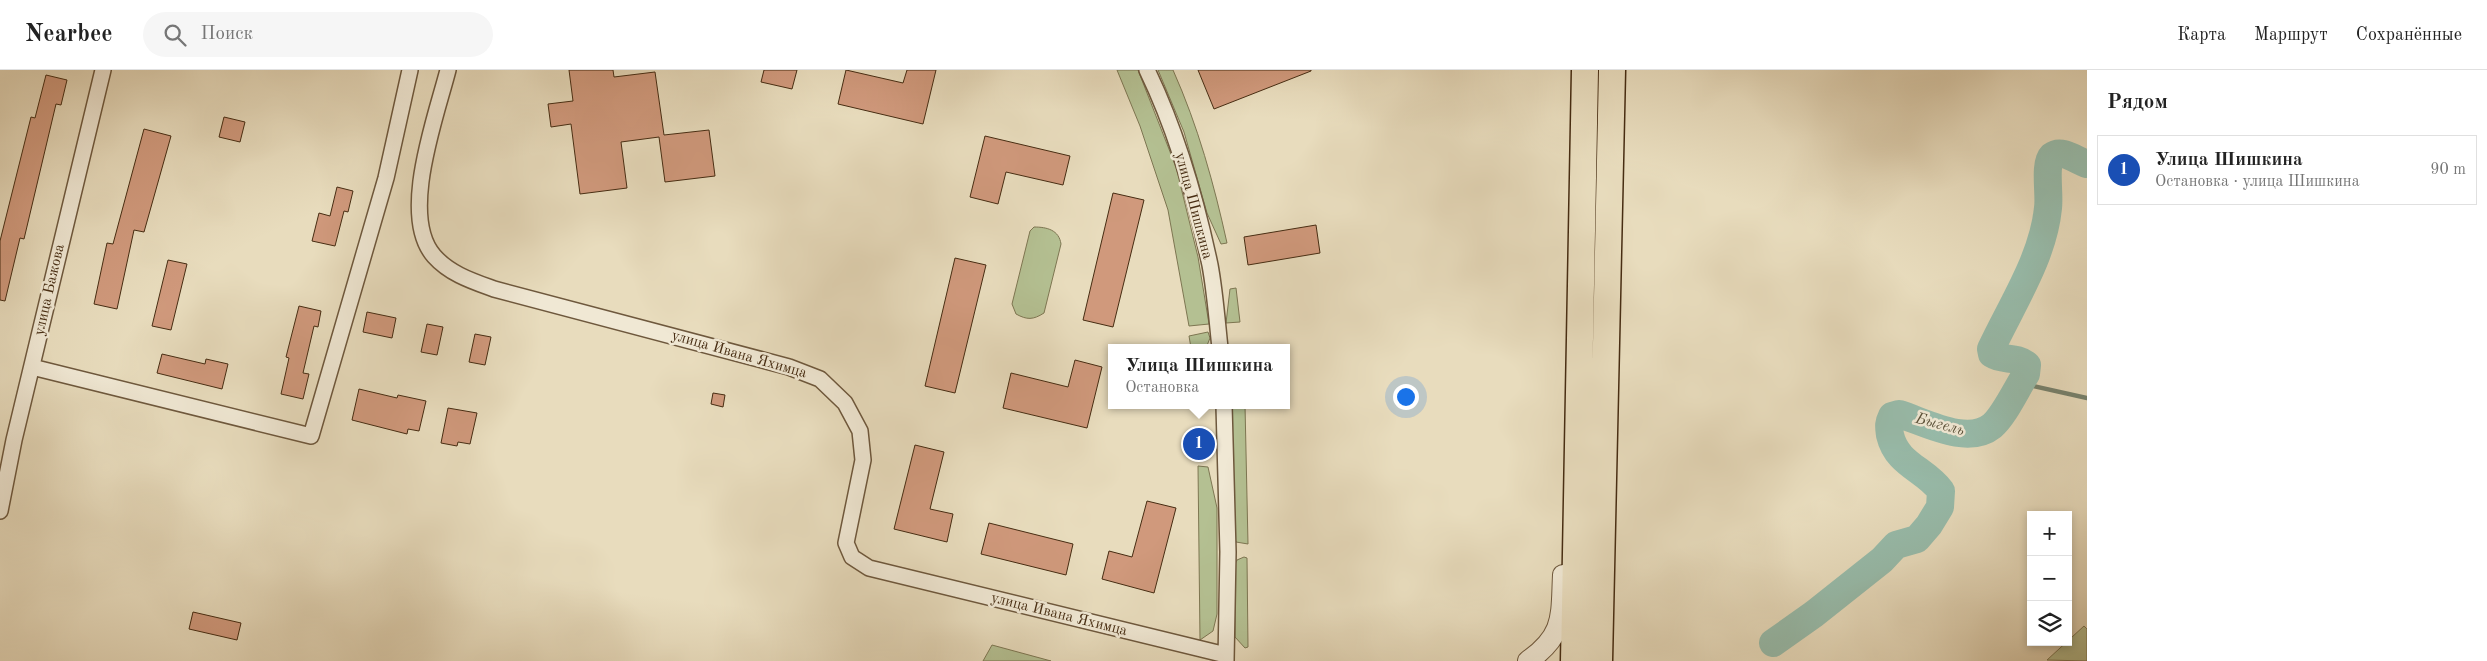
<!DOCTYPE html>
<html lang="ru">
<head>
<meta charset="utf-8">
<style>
	:root { --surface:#fff; --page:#f6f6f6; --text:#222; --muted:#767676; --line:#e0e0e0; --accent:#2563eb }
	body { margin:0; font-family:"Old Standard TT",serif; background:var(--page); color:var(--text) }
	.controls { position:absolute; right:15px; bottom:15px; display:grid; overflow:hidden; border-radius:0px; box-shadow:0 2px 8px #0003 }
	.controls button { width:45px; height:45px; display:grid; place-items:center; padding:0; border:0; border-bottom:1px solid var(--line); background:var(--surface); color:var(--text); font:25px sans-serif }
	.you { position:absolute; left:1405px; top:326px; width:18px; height:18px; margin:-12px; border:4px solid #fff; border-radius:50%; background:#1a73e8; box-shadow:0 0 0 8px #1a73e833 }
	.badge { display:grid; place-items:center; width:32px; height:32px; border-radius:50%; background:var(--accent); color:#fff; font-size:16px; font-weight:700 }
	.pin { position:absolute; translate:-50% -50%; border:2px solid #fff; box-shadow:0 1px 5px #0006 }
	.popup { position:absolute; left:1108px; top:274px; width:182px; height:65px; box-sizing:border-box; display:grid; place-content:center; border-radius:0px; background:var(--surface); filter:drop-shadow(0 1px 4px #0005); font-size:16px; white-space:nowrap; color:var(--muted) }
	.popup b { font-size:19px; color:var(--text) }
	.popup::after { content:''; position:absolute; left:50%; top:100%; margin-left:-10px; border:10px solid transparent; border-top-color:var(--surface) }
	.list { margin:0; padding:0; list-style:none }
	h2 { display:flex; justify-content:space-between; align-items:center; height:65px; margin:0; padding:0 20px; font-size:21px }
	h2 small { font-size:16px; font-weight:400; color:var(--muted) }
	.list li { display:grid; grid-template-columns:32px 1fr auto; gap:15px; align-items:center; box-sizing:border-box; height:70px; margin:0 10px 10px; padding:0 10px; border:1px solid var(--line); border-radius:0px }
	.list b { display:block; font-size:19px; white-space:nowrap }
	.list p { margin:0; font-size:16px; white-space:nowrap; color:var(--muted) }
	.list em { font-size:16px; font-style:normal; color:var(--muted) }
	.icon { flex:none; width:28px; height:28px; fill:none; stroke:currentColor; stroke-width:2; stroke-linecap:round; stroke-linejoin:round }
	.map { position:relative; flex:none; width:2087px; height:591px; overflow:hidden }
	header { display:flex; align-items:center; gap:30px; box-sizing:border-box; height:70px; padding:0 25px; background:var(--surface); border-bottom:1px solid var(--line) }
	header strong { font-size:24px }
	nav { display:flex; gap:28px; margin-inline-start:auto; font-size:18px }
	.search { width:350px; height:45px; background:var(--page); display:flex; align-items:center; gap:12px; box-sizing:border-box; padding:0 18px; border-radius:28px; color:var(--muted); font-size:19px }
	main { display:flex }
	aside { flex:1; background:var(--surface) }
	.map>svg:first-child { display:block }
</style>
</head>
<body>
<header>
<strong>Nearbee</strong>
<div class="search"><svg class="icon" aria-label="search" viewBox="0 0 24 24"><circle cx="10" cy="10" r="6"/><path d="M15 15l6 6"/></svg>Поиск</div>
<nav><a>Карта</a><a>Маршрут</a><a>Сохранённые</a></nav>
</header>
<main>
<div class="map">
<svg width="2087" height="591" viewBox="0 0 2087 591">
	<rect width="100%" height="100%" fill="#e8dcbd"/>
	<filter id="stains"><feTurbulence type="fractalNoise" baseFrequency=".004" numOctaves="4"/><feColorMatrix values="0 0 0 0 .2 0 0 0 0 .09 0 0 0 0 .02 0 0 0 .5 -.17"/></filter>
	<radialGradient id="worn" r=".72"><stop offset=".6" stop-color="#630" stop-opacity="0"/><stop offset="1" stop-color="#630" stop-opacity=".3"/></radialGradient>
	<!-- green -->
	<path fill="#b4c092" stroke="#7d7652" d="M1117 0H1138L1176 97 1198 187 1209 254 1189 256 1168 140 1140 56Z
		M1158 0H1173C1198 56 1214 114 1227 173L1221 174 1207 143 1184 62Z
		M1034 157C1047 157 1059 160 1061 174L1044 243C1033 250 1027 250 1016 244L1012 234 1030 161Z
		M1236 218 1240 252 1226 253 1230 219Z
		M1208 262 1210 268 1206 278H1191L1189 266Z
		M1231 335H1245L1248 474 1236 472 1234 467Z
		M1198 396 1208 397 1217 438V544L1213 561 1200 570Z
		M1244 487 1247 488 1248 577 1245 578 1235 567V494L1237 490Z
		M2084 556 2087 559V591L2047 590Z
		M992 575 1051 591H983Z"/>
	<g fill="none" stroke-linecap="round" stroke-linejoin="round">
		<!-- stream -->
		<path stroke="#77826e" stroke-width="4.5" d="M2020 313 2087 328"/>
		<!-- river -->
		<path stroke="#98bcab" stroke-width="28" d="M1773 573 1814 544 1882 490 1896 475 1917 469 1929 455 1940 437 1941 421C1925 399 1897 395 1890 365 1889 357 1888 354 1892 346L1899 344C1925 352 1967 376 1992 356 2004 346 2017 318 2026 304L2027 295C2016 286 2003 291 1992 284L1991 279C2012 234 2043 188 2048 138 2050 125 2044 94 2052 86 2062 78 2077 91 2087 94"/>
	</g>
	<!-- building -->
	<path fill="#d0997c" stroke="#462c12" d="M569 0H613L614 7 655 2 664 65 709 60 715 106 665 112 659 67 621 72 627 118 580 124 571 54 551 57 548 34 573 31Z
		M764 0H797L792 19 761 12Z
		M846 0 903 13 907 0H936L923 54 838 34Z
		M1198 0H1311V1L1214 39Z
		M46 5 67 10 61 35 56 34 24 169 20 168 5 231 0 230V171L31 47 35 48Z
		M224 47 245 52 240 72 219 67Z
		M144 59 171 66 144 162 134 160 117 239 94 234 107 173 113 174Z
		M985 66 1070 86 1063 115 1006 102 998 134 970 127Z
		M337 117 353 121 348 142 344 141 335 176 312 171 319 143 330 146Z
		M1113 123 1144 130 1113 257 1083 250Z
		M1316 155 1320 183 1248 195 1244 167Z
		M955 188 986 195 955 323 925 316Z
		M168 190 187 194 171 260 152 256Z
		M299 236 321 241 318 257 314 256 303 303 309 304 303 329 281 324 289 288 286 287Z
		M367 242 396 248 392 268 363 262Z
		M427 254 443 257 437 285 421 282Z
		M475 264 491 267 485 295 469 292Z
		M162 284 205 294 206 289 228 294 222 319 157 303Z
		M1075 290 1102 297 1087 358 1003 338 1011 303 1068 317Z
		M359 319 397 328 398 325 426 331 419 361 408 359 407 364 352 350Z
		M713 323 725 325 723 337 711 334Z
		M448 338 477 343 470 374 458 372 457 376 441 373Z
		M915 375 944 382 930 439 953 444 947 472 894 459Z
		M1147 431 1176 438 1154 523 1102 509 1109 481 1132 487Z
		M989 453 1073 474 1066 505 981 484Z
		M193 542 241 553 237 570 189 559Z"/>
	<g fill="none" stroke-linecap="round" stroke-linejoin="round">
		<defs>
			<path id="minor" d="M448 0C436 47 399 146 434 186 450 204 472 211 494 219L789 297 820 309 845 333 860 361 863 390 846 473 852 487 869 498 1226 585
				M1147 0C1176 60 1196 129 1210 195 1215 222 1217 250 1220 278
				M32 297 311 366 386 108 410 0
				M1224 335 1228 482 1226 591
				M0 441 14 370 103 0"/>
			<path id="tertiary" d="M1528 591C1565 565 1561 546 1563 505"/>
			<path id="trunk" d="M1574 591 1585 0
				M1599 591 1612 0"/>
		</defs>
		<!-- minor casing -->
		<use href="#minor" stroke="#6e583d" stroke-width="18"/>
		<!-- tertiary casing -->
		<use href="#tertiary" stroke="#6e583d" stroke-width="22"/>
		<!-- trunk casing -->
		<use href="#trunk" stroke="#462c12" stroke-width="29"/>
		<!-- minor -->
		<use href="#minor" stroke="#f0e8d4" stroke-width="15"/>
		<!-- tertiary -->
		<use href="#tertiary" stroke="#f0e8d4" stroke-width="20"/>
		<!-- trunk -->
		<use href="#trunk" stroke="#e8dcbd" stroke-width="26"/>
	</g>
	<g text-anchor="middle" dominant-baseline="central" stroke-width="5" stroke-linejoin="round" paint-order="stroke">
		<!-- street labels -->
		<g font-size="15" fill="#462c12" stroke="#f0e8d4">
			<text transform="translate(1193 136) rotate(75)">улица Шишкина</text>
			<text transform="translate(50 220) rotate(-77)">улица Бажова</text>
			<text transform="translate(739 285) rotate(16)">улица Ивана Яхимца</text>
			<text transform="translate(1059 545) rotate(14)">улица Ивана Яхимца</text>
		</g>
		<!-- water labels -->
		<g font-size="16" font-style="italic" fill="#5a5038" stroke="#f0e8d4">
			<text transform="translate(1940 355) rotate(15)">Быгель</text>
		</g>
	</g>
	<rect width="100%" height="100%" filter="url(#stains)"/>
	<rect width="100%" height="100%" fill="url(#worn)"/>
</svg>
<div class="controls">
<button>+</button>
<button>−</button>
<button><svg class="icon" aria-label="layers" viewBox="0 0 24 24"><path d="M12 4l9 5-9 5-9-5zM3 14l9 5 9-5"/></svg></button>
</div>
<div class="you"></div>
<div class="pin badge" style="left:1199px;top:374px;background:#1a4fb4">1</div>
<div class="popup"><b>Улица Шишкина</b>Остановка</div>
</div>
<aside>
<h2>Рядом<small></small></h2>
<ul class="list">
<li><span class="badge" style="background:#1a4fb4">1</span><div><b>Улица Шишкина</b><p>Остановка · улица Шишкина</p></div><em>90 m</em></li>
</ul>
</aside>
</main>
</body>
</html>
